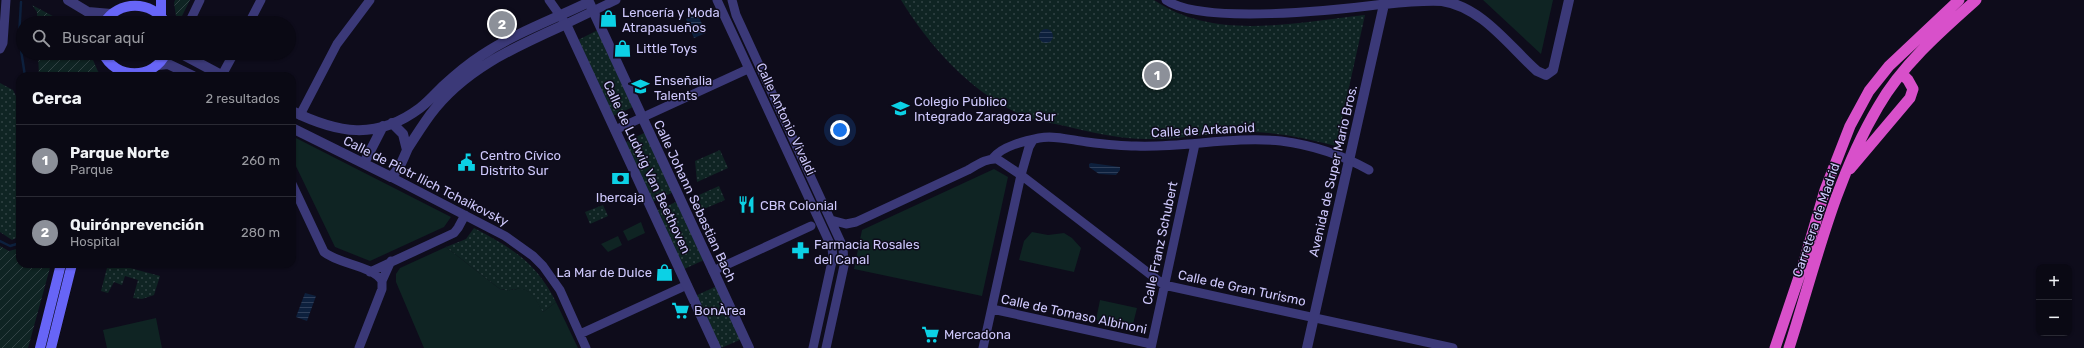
<!DOCTYPE html>
<html lang="es">
<head>
<meta charset="utf-8">
<style>
	:root { --surface:#0a0914; --page:#13121d; --text:#f1f3f6; --muted:#999aa0; --line:#2a2a34; --accent:#8c9099 }
	body { margin:0; font-family:Rubik,sans-serif; background:var(--page); color:var(--text) }
	.controls { position:absolute; right:12px; bottom:12px; display:grid; overflow:hidden; border-radius:8px; box-shadow:0 1px 3px #0004 }
	.controls button { width:36px; height:36px; display:grid; place-items:center; padding:0; border:0; border-bottom:1px solid var(--line); background:var(--surface); color:var(--text); font:20px sans-serif }
	.you { position:absolute; left:840px; top:130px; width:14px; height:14px; margin:-10px; border:3px solid #fff; border-radius:50%; background:#1a73e8; box-shadow:0 0 0 6px #1a73e833 }
	.badge { display:grid; place-items:center; width:26px; height:26px; border-radius:50%; background:var(--accent); color:#fff; font-size:13px; font-weight:700 }
	.pin { position:absolute; translate:-50% -50%; border:2px solid #fff; box-shadow:0 1px 4px #0006 }
	.list { margin:0; padding:0; list-style:none }
	h2 { display:flex; justify-content:space-between; align-items:center; height:52px; margin:0; padding:0 16px; font-size:17px }
	h2 small { font-size:13px; font-weight:400; color:var(--muted) }
	.list li { display:grid; grid-template-columns:26px 1fr auto; gap:12px; align-items:center; box-sizing:border-box; height:72px; padding:0 16px; border-top:1px solid var(--line) }
	.list b { display:block; font-size:15px; white-space:nowrap }
	.list p { margin:0; font-size:13px; white-space:nowrap; color:var(--muted) }
	.list em { font-size:13px; font-style:normal; color:var(--muted) }
	.icon { flex:none; width:22px; height:22px; fill:none; stroke:currentColor; stroke-width:2; stroke-linecap:round; stroke-linejoin:round }
	.map { position:relative; flex:none; width:2084px; height:348px; overflow:hidden }
	.search { position:absolute; background:var(--surface); box-shadow:0 1px 3px #0004; left:16px; top:16px; width:280px; height:44px; display:flex; align-items:center; gap:10px; box-sizing:border-box; padding:0 14px; border-radius:22px; color:var(--muted); font-size:15px }
	.panel { position:absolute; background:var(--surface); box-shadow:0 1px 3px #0004; left:16px; top:72px; width:280px; height:196px; border-radius:12px }
	.map>svg:first-child { display:block }
</style>
</head>
<body>
<div class="map">
<svg width="2084" height="348" viewBox="0 0 2084 348">
	<defs>
		<pattern id="park-dots" width="8" height="8" patternUnits="userSpaceOnUse"><rect width="8" height="8" fill="#0f2423"/><path d="M2 2h.1M6 6h.1" fill="none" stroke="#314244" stroke-width="1.8" stroke-linecap="round"/></pattern>
		<pattern id="garden-furrows" width="10" height="10" patternUnits="userSpaceOnUse"><rect width="10" height="10" fill="#0f2423"/><path d="M-1 1l2-2M0 10L10 0M9 11l2-2" fill="none" stroke="#314244"/></pattern>
		<pattern id="water-rules" width="6" height="5" patternUnits="userSpaceOnUse"><rect width="6" height="5" fill="#0d203d"/><path d="M0 2.5h6" fill="none" stroke="#2f3f5a"/></pattern>
	</defs>
	<rect width="100%" height="100%" fill="#0e0c1b"/>
	<!-- grass -->
	<path fill="#0f2423" d="M1483 0H1553L1541 54Z
		M292 136 451 217 444 227 370 261 335 247 292 158Z
		M994 169 1008 177 982 296 854 269 862 230Z
		M641 222 645 233 628 241 623 231Z
		M1032 232 1048 235 1064 233 1072 238 1081 248 1074 272 1019 260 1024 241Z
		M618 236 622 245 608 252 601 244Z
		M446 247 500 289C506 291 511 290 517 289 531 287 537 301 543 312L556 302 578 348H424L396 282V274L400 268Z
		M1100 300 1137 308 1132 328 1096 320Z
		M156 318 162 348H107L103 330Z"/>
	<!-- park -->
	<path fill="url(#park-dots)" d="M901 0H1154C1215 42 1296 22 1365 15L1336 146C1306 138 1277 132 1246 132 1213 132 1180 140 1147 139 1120 139 1095 133 1069 127 1053 123 1034 121 1019 114 969 90 930 47 901 0Z
		M598 30 633 107 611 117 576 41Z
		M0 83 13 90 20 104V236L12 240 0 232Z
		M646 132 674 192 652 202 624 143Z
		M720 150 728 168 697 182 695 161Z
		M719 186 725 200 699 211V195Z
		M678 201 704 260 682 270 656 211Z
		M603 205 608 216 590 224 585 212Z
		M474 228C512 248 536 262 556 302L543 312C536 301 531 287 516 289 510 290 506 291 500 289L446 247 466 239Z
		M108 264H115L160 276 154 295 142 299 133 298 138 280 125 276 122 285 114 282 108 293 101 291Z
		M717 286 742 339 721 348H719L695 296Z"/>
	<!-- garden -->
	<path fill="url(#garden-furrows)" d="M175 0H190L181 18 176 16 174 3Z
		M32 5 66 23H37V12Z
		M38 53H90L100 76H39Z
		M0 246 9 251 20 248V264H51L28 348H0Z"/>
	<!-- water -->
	<path fill="url(#water-rules)" d="M697 13 706 33 694 38 691 31 692 27 689 26 686 19Z
		M1039 36a7 7 0 1 1 14 0a7 7 0 1 1-14 0Z
		M1091 163 1120 167V170L1116 175 1099 174 1089 167V164Z
		M305 293 316 296 307 321 296 317Z"/>
	<g fill="none" stroke-linecap="round" stroke-linejoin="round">
		<!-- stream -->
		<path stroke="#0d203d" stroke-width="2.5" d="M21 2 19 37 25 76
			M0 241 10 246 20 243"/>
		<!-- minor -->
		<path stroke="#3b3978" stroke-width="9" d="M549 0 566 24 616 0
			M717 0 832 248 833 257 813 348
			M732 0 736 15 843 247 844 266 826 348
			M1166 0C1202 25 1337 10 1384 4
			M189 23 200 0
			M249 23 261 0
			M0 49 3 43 6 0
			M222 75 234 53
			M300 115 337 44 370 0
			M615 130 748 69
			M993 158C1002 146 1025 141 1039 138 1055 135 1071 140 1087 142 1103 144 1119 146 1136 146 1184 148 1232 136 1281 141 1312 145 1342 155 1369 170
			M391 177 505 236 533 256 543 266 560 290 586 348
			M292 184 324 252C338 264 374 266 382 281V289L359 348
			M831 220 846 224 856 222 968 170C977 165 986 158 997 159L1021 175 1164 285 1453 348
			M713 271 811 226
			M370 272 454 233 458 228 465 215
			M382 281 391 261
			M992 309 1151 344
			M580 334 687 285
			M983 348 1021 175 1029 147 1033 140
			M1151 348 1195 144"/>
		<!-- tertiary -->
		<path stroke="#3b3978" stroke-width="10" d="M68 0 88 12 111 14
			M1384 4C1403 2 1423 0 1442 1 1482 7 1509 46 1537 71L1546 75 1553 70 1569 0
			M88 12 96 23
			M180 53 223 76
			M158 65 168 64 193 76
			M292 111C337 133 376 141 420 108 428 102 435 94 442 87 455 75 468 64 482 55 515 33 554 19 589 2L749 348
			M392 123 403 134 407 150
			M292 128 391 177C400 169 403 159 408 148 415 137 422 126 430 115 464 69 515 47 566 24L716 348
			M364 163 383 126
			M1307 348 1385 0"/>
		<!-- secondary -->
		<path stroke="#6765f7" stroke-width="10" d="M161 0V17
			M104 23C118 0 152 0 166 23
			M103 53C115 80 154 80 166 53
			M40 348 61 264
			M51 348 72 264"/>
		<!-- trunk -->
		<path stroke="#d850ca" stroke-width="11" d="M1850 169 1910 98 1913 89 1908 80 1902 74
			M1775 348 1803 265 1825 190 1850 126 1869 91 1889 66 1959 0
			M1789 348C1815 267 1834 181 1878 107 1902 65 1941 31 1976 0"/>
	</g>
	<!-- icons -->
	<defs>
		<symbol id="shop-bare" viewBox="-9 -9 18 18"><path d="M-5-2.5h2.3a2.7 3.5 0 0 1 5.4 0H5L5.5 6h-11ZM-1.5-2.5h3a1.5 2.3 0 0 0-3 0Z" fill="#0cd1e5" stroke="#0e0c1b" stroke-width="2.5" paint-order="stroke"/></symbol>
		<symbol id="school-bare" viewBox="-9 -9 18 18"><path d="M0-5L7-2L0 1L-7-2ZM-4 1L0 2.5L4 1V4Q0 6-4 4Z" fill="#0cd1e5" stroke="#0e0c1b" stroke-width="2.5" paint-order="stroke"/></symbol>
		<symbol id="civic-bare" viewBox="-9 -9 18 18"><path d="M-.6-6.5H3V-4.5H.6V-3L4-1V1h2V6H-6V1h2V-1L-.6-3ZM-1.2 2.5V6h2.4V2.5Z" fill="#0cd1e5" stroke="#0e0c1b" stroke-width="2.5" paint-order="stroke"/></symbol>
		<symbol id="bank-bare" viewBox="-9 -9 18 18"><path d="M-6-4H6V4H-6ZM0-2.3a2.3 2.3 0 1 0 0 4.6a2.3 2.3 0 1 0 0-4.6Z" fill="#0cd1e5" stroke="#0e0c1b" stroke-width="2.5" paint-order="stroke"/></symbol>
		<symbol id="restaurant-bare" viewBox="-9 -9 18 18"><path d="M-5-6h1v4h1v-4h1v4h1v-4h1v5L-1.5 .5V6h-2V.5L-5-1ZM5-6V6H3V1.5H1.5Q1.5-4 5-6Z" fill="#0cd1e5" stroke="#0e0c1b" stroke-width="2.5" paint-order="stroke"/></symbol>
		<symbol id="pharmacy-bare" viewBox="-9 -9 18 18"><path d="M-2-6h4v4h4v4h-4v4h-4v-4h-4v-4h4Z" fill="#0cd1e5" stroke="#0e0c1b" stroke-width="2.5" paint-order="stroke"/></symbol>
		<symbol id="supermarket-bare" viewBox="-9 -9 18 18"><path d="M-6-5.5h2.5l.6 2H6L4.5 2H-2.5L-4.4-4H-6ZM-1.5 3.2a1.3 1.3 0 1 0 .1 0ZM3 3.2a1.3 1.3 0 1 0 .1 0Z" fill="#0cd1e5" stroke="#0e0c1b" stroke-width="2.5" paint-order="stroke"/></symbol>
	</defs>
	<g fill-rule="evenodd">
		<use href="#shop-bare" x="596" y="6" width="25" height="25"/>
		<use href="#shop-bare" x="610" y="36" width="25" height="25"/>
		<use href="#school-bare" x="628" y="74" width="25" height="25"/>
		<use href="#school-bare" x="888" y="96" width="25" height="25"/>
		<use href="#civic-bare" x="454" y="150" width="25" height="25"/>
		<use href="#bank-bare" x="608" y="166" width="25" height="25"/>
		<use href="#restaurant-bare" x="734" y="192" width="25" height="25"/>
		<use href="#pharmacy-bare" x="788" y="238" width="25" height="25"/>
		<use href="#shop-bare" x="652" y="260" width="25" height="25"/>
		<use href="#supermarket-bare" x="668" y="298" width="25" height="25"/>
		<use href="#supermarket-bare" x="918" y="322" width="25" height="25"/>
	</g>
	<g text-anchor="middle" dominant-baseline="central" stroke-width="3" stroke-linejoin="round" paint-order="stroke">
		<!-- poi labels -->
		<g font-size="13" fill="#cec8fc" stroke="#0e0c1b" text-anchor="start">
			<text x="622" y="12">Lencería y Moda<tspan x="622" dy="15">Atrapasueños</tspan></text>
			<text x="636" y="48">Little Toys</text>
			<text x="654" y="80">Enseñalia<tspan x="654" dy="15">Talents</tspan></text>
			<text x="914" y="101">Colegio Público<tspan x="914" dy="15">Integrado Zaragoza Sur</tspan></text>
			<text x="480" y="155">Centro Cívico<tspan x="480" dy="15">Distrito Sur</tspan></text>
			<text x="620" y="197" text-anchor="middle">Ibercaja</text>
			<text x="760" y="205">CBR Colonial</text>
			<text x="814" y="244">Farmacia Rosales<tspan x="814" dy="15">del Canal</tspan></text>
			<text x="652" y="272" text-anchor="end">La Mar de Dulce</text>
			<text x="694" y="310">BonÀrea</text>
			<text x="944" y="334">Mercadona</text>
		</g>
		<!-- street labels -->
		<g font-size="13" fill="#cec8fc" stroke="#0e0c1b">
			<text transform="translate(786 119) rotate(65)">Calle Antonio Vivaldi</text>
			<text transform="translate(1203 130) rotate(-3)">Calle de Arkanoid</text>
			<text transform="translate(647 167) rotate(65)">Calle de Ludwig Van Beethoven</text>
			<text transform="translate(1333 171) rotate(-77)">Avenida de Super Mario Bros.</text>
			<text transform="translate(426 181) rotate(27)">Calle de Piotr Ilich Tchaikovsky</text>
			<text transform="translate(695 201) rotate(65)">Calle Johann Sebastian Bach</text>
			<text transform="translate(1816 220) rotate(-71)">Carretera de Madrid</text>
			<text transform="translate(1160 243) rotate(-78)">Calle Franz Schubert</text>
			<text transform="translate(1242 288) rotate(12)">Calle de Gran Turismo</text>
			<text transform="translate(1074 314) rotate(12)">Calle de Tomaso Albinoni</text>
		</g>
	</g>
</svg>
<div class="controls">
<button>+</button>
<button>−</button>
</div>
<div class="you"></div>
<div class="pin badge" style="left:1157px;top:75px">1</div>
<div class="pin badge" style="left:502px;top:24px">2</div>
<div class="search"><svg class="icon" aria-label="search" viewBox="0 0 24 24"><circle cx="10" cy="10" r="6"/><path d="M15 15l6 6"/></svg>Buscar aquí</div>
<section class="panel">
<h2>Cerca<small>2 resultados</small></h2>
<ul class="list">
<li><span class="badge">1</span><div><b>Parque Norte</b><p>Parque</p></div><em>260 m</em></li>
<li><span class="badge">2</span><div><b>Quirónprevención</b><p>Hospital</p></div><em>280 m</em></li>
</ul>
</section>
</div>
</body>
</html>
